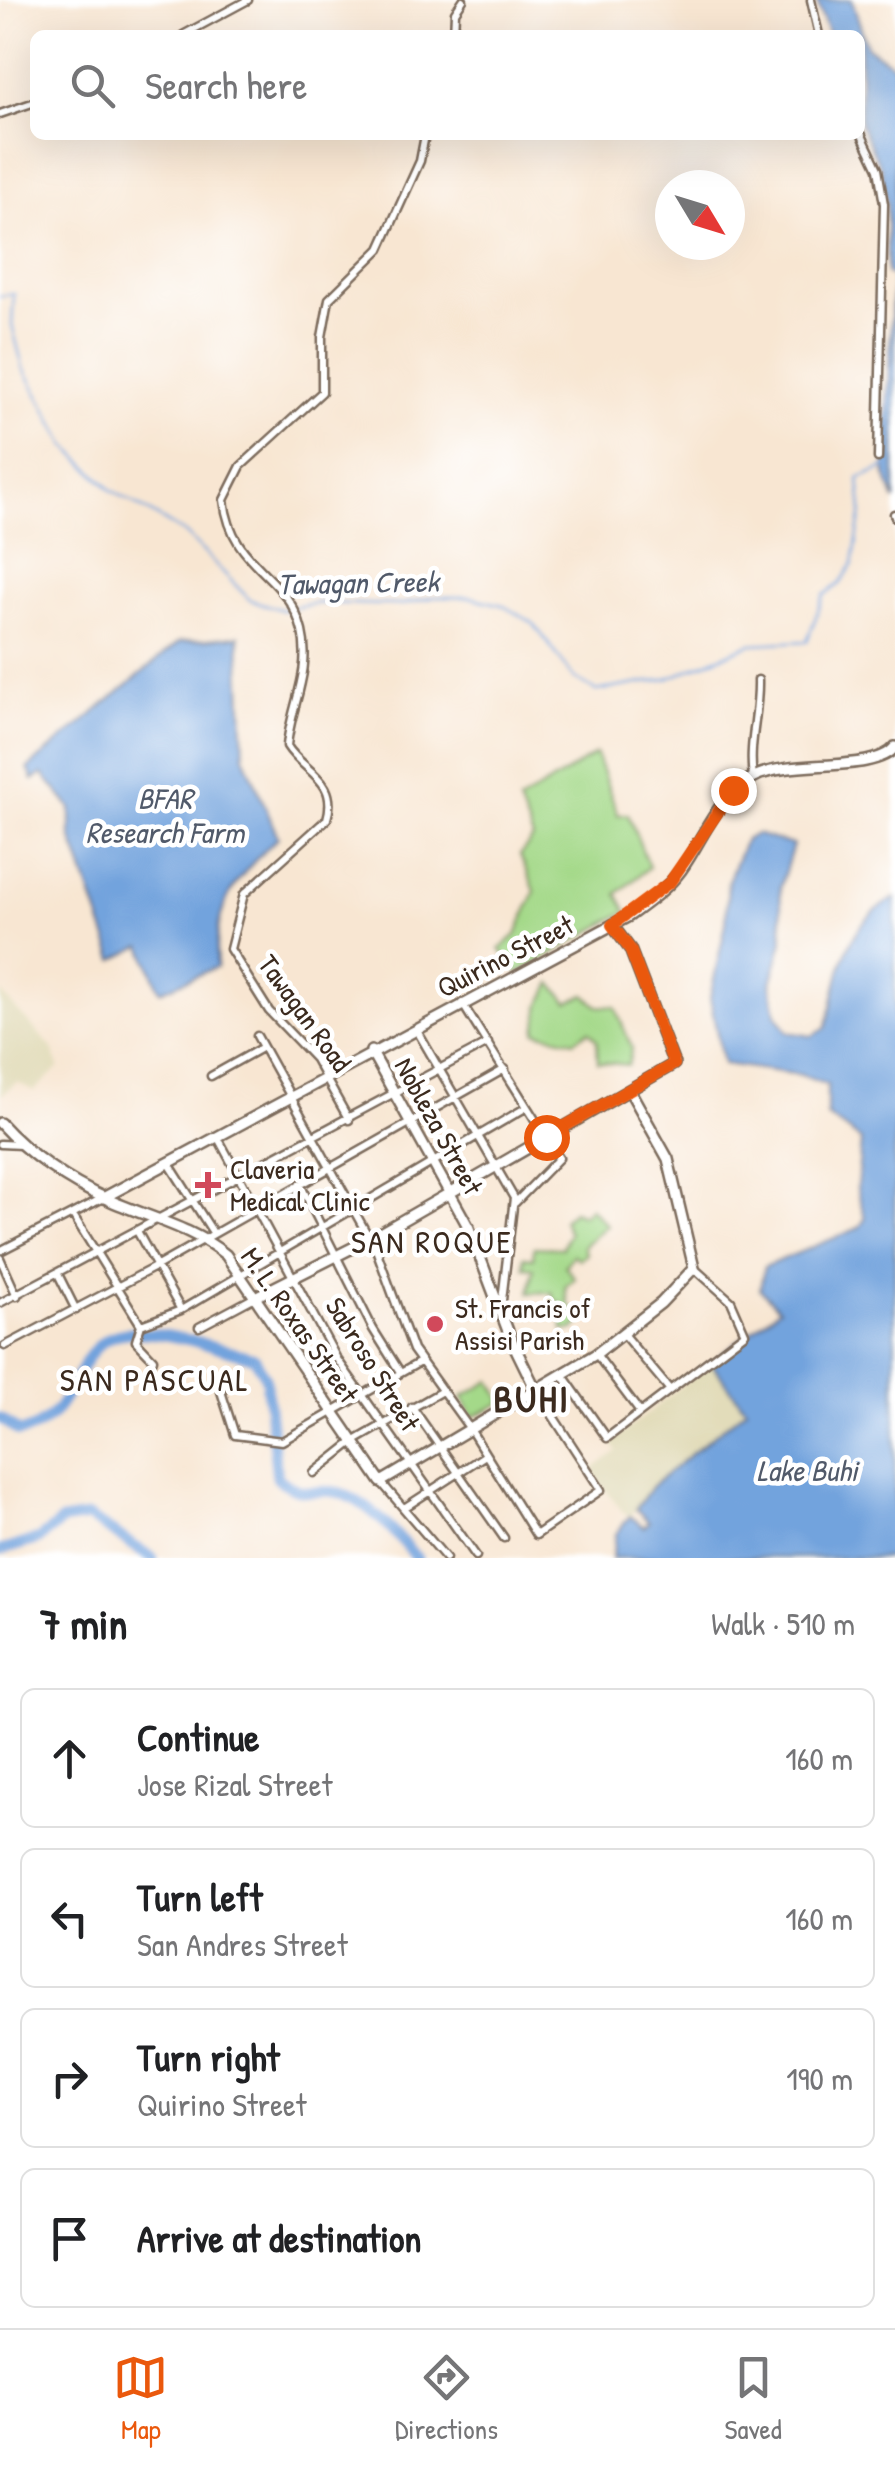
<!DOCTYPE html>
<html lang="en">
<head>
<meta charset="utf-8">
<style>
	:root { --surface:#fff; --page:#f2f2f2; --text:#202124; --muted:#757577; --line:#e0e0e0; --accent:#ea580c }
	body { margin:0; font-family:"Patrick Hand",sans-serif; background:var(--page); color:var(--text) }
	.compass { position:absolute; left:655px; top:170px; width:90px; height:90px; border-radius:50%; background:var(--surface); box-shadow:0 10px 40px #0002; rotate:128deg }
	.stop { position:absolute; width:30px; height:30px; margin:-22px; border:8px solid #ea580c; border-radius:50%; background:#fff }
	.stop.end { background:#ea580c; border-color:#fff; box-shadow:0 2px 10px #0008 }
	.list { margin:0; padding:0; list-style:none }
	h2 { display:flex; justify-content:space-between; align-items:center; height:130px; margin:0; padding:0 40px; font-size:42px }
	h2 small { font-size:32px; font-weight:400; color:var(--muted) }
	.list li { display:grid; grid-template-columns:65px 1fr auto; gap:30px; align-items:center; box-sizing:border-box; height:140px; margin:0 20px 20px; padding:0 20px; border:2px solid var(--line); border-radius:15px }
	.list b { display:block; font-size:38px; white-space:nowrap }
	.list p { margin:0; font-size:32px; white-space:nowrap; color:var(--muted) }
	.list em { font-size:32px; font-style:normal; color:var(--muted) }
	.icon { flex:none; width:55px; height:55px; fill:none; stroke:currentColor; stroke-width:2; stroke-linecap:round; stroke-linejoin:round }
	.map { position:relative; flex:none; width:895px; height:1558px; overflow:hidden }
	.search { position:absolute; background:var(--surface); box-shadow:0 10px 40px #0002; left:30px; right:30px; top:30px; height:110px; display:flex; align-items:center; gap:25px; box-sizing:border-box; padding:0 35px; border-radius:15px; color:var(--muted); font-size:38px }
	.sheet { height:770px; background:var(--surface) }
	nav { display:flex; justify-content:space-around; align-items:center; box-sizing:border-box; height:140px; border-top:2px solid var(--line); background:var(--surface); font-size:28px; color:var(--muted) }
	nav a { display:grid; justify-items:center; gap:5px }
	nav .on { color:var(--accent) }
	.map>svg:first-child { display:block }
</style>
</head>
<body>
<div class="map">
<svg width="895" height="1558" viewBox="0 0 895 1558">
	<rect width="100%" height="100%" fill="#fff"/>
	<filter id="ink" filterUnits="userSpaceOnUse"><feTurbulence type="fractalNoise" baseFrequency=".01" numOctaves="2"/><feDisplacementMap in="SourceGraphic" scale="20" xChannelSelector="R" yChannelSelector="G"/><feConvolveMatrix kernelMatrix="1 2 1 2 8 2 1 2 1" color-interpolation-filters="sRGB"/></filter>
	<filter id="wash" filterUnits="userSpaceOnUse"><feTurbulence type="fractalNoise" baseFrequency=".0048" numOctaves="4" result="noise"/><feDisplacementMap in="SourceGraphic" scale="40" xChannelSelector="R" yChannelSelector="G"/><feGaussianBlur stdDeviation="2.25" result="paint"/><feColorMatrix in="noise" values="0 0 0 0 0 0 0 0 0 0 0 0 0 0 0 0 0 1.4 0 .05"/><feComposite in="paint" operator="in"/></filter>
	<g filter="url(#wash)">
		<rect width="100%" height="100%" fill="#f8e6d2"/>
		<!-- built -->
		<path fill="#e2dcba" d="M0 992 52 1048 59 1067 34 1091 17 1082 0 1096Z
			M714 1359 712 1363 747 1409 652 1486 630 1516 623 1512 591 1471 617 1451 611 1443Z"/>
		<!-- green -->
		<path fill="#a4d989" stroke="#708254" stroke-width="2.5" d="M596 754 618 815 628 814 649 867 617 894 627 911 518 973 500 949 517 934 535 891 520 855 533 838 519 802Z
			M552 983 568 1002 585 995 598 1006 615 1007 632 1048 628 1065 598 1062 597 1041 589 1031 574 1041 536 1032 540 1006Z
			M590 1208 607 1225 583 1246 586 1254 579 1259 573 1255 565 1266 575 1278 565 1287 568 1303 582 1322 574 1330H563L561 1302 555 1301 552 1292 529 1293 534 1268 524 1267V1257L533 1258 534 1247 562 1248 569 1233 563 1220 573 1211 583 1215Z
			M491 1381 503 1402 473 1417 462 1397Z"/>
		<!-- water -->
		<path fill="#72a3dd" stroke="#56667e" stroke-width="2.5" d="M816 0H852L867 47 893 65 895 72V501L886 475 885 453 893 276 887 274V205L881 168 860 124V35H829Z
			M239 636 244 756 278 837C234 881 214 901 217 967L160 991 142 946 114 960 71 836V808L43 774 33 780 28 768 179 642Z
			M756 834 793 845 780 888 783 941 771 983 776 1014 788 1032 812 1036 826 1028C841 977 840 926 895 898V1558H612L616 1534 630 1516 644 1527 649 1522 636 1509 652 1486 746 1409 711 1363 779 1309 760 1289 764 1267 859 1228 865 1219 857 1189 861 1140 827 1116V1085L801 1075 723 1064 710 998 726 923 728 881 745 840Z"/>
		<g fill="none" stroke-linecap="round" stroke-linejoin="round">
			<!-- stream -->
			<path stroke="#72a3dd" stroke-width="2.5" d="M0 296 14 294 12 325 23 367 66 445 110 489 186 534 250 600 283 610 316 603 400 605 434 597H470L502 605 533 623 575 679 596 691 667 679 751 644 807 641 824 595 840 584 853 564 862 510 859 479 888 466"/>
			<!-- river -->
			<path stroke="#72a3dd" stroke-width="11" d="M0 1418 19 1432C79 1424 72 1337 126 1333 169 1331 215 1347 255 1358L266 1380 277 1478C310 1503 316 1484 345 1495 373 1506 397 1536 417 1558
				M0 1551 39 1539 62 1521 88 1517 153 1558"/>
		</g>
	</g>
	<g filter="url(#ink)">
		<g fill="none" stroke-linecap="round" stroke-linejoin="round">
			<defs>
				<path id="street" d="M811 0 819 35
					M183 35 248 0
					M454 35 455 12 463 0
					M0 114 35 102
					M860 131 878 169 884 204 878 458
					M894 514 895 517
					M753 777C748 744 759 714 758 680
					M462 1003 559 1158 515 1203
					M416 1029 514 1198 501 1309
					M257 1036 377 1252 413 1350 470 1429 536 1535 601 1490 536 1390
					M211 1076 263 1047
					M349 1120 315 1059 269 1011 230 949 244 894 327 819C339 779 303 772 287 746 290 708 312 672 302 631 288 572 232 570 224 500L241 466 322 392V337L329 299 380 249 420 161 425 135
					M217 1136 337 1359 476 1556
					M0 1144 21 1145
					M168 1162 212 1231
					M300 1184 373 1329 400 1372
					M73 1215 141 1325
					M137 1231 181 1310
					M0 1251 103 1198
					M0 1258 17 1296
					M58 1274 76 1310
					M0 1303 488 1043
					M141 1325 181 1310 527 1107
					M141 1325 136 1341 153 1359 148 1374
					M199 1327 255 1297
					M623 1334 670 1390
					M5 1346 157 1266 505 1069
					M596 1354 639 1411
					M562 1374 607 1438 745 1333 731 1301 694 1268
					M219 1385 235 1435 282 1441 420 1362
					M412 1407 504 1538
					M314 1473 353 1442 442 1391
					M381 1482 446 1558
					M404 1508 484 1456"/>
				<path id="secondary" d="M371 1051 469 1228 511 1339 536 1390
					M0 1123C28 1154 68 1182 107 1199 146 1217 192 1227 226 1255L381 1482 596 1354 661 1303 694 1268 668 1159 630 1091
					M103 1198 629 916C648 902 667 889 681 870 704 838 718 793 756 776 792 759 875 773 895 747
					M255 1297 368 1240 674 1064 630 949 612 925"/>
			</defs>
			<!-- street casing -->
			<use href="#street" stroke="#7d6c5d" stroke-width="11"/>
			<!-- secondary casing -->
			<use href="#secondary" stroke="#7d6c5d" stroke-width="14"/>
			<!-- street -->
			<use href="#street" stroke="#fff" stroke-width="6"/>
			<!-- secondary -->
			<use href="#secondary" stroke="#fff" stroke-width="9"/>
		</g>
	</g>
	<g fill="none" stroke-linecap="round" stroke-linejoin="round" filter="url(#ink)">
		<!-- route -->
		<path stroke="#ea580c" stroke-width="12" d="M546 1137 674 1064 630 949 612 925 670 882 733 790"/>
	</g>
	<!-- markers -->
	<g fill="#d1495b" stroke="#fff" stroke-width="4">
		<path d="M203 1170h10v10h10v10h-10v10h-10v-10h-10v-10h10z"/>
		<circle cx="435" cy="1324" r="10"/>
	</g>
	<g text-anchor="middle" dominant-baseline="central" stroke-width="9" stroke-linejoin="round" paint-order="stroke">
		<!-- street labels -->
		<g font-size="28" fill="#3b2a1e" stroke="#fff">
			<text transform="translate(505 956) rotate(-27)">Quirino Street</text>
			<text transform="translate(305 1013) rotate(54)">Tawagan Road</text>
			<text transform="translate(439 1126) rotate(61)">Nobleza Street</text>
			<text transform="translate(300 1325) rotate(55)">M. L. Roxas Street</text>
			<text transform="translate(373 1364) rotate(58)">Sabroso Street</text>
		</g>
		<!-- poi labels -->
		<g font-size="28" fill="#3b2a1e" stroke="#fff" text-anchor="start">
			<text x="230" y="1169">Claveria<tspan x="230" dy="32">Medical Clinic</tspan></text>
			<text x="455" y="1308">St. Francis of<tspan x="455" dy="32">Assisi Parish</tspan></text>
		</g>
		<!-- water labels -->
		<g font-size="30" font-style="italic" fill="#515a6a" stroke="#fff">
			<text transform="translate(358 582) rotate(-1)">Tawagan Creek</text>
			<text x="165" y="798">BFAR<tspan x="165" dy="34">Research Farm</tspan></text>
			<text x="807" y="1470">Lake Buhi</text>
		</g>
		<!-- quarter labels -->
		<g font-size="32" letter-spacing="2.5" fill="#3b2a1e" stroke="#fff">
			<text x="432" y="1241">SAN ROQUE</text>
			<text x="155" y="1379">SAN PASCUAL</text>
		</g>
		<!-- district labels -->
		<g font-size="38" font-weight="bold" letter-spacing="2.5" fill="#3b2a1e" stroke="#fff">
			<text x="532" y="1398">BUHI</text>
		</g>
	</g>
</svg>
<svg class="compass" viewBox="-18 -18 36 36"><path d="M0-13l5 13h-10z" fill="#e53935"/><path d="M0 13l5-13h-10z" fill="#757577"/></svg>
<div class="stop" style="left:546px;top:1137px"></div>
<div class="stop end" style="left:733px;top:790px"></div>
<div class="search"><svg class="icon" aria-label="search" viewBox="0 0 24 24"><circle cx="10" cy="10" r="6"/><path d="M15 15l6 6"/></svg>Search here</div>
</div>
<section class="sheet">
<h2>7 min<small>Walk · 510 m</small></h2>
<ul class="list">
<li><svg class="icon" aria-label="ahead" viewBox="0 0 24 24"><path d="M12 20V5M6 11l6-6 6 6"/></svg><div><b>Continue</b><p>Jose Rizal Street</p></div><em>160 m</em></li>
<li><svg class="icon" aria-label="left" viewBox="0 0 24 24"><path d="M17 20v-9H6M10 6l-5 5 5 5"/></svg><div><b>Turn left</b><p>San Andres Street</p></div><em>160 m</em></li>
<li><svg class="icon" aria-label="right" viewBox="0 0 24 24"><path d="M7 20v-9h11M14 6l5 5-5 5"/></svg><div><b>Turn right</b><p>Quirino Street</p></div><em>190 m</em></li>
<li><svg class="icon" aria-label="arrive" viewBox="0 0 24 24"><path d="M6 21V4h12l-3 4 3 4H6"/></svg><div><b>Arrive at destination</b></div></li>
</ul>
</section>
<nav>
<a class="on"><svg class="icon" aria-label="map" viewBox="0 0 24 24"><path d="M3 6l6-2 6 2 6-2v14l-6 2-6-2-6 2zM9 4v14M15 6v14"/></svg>Map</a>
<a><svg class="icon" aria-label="directions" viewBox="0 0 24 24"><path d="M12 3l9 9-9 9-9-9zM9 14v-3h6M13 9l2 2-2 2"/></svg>Directions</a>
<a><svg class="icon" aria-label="saved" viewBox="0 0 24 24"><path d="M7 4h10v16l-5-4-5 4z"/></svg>Saved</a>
</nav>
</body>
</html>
